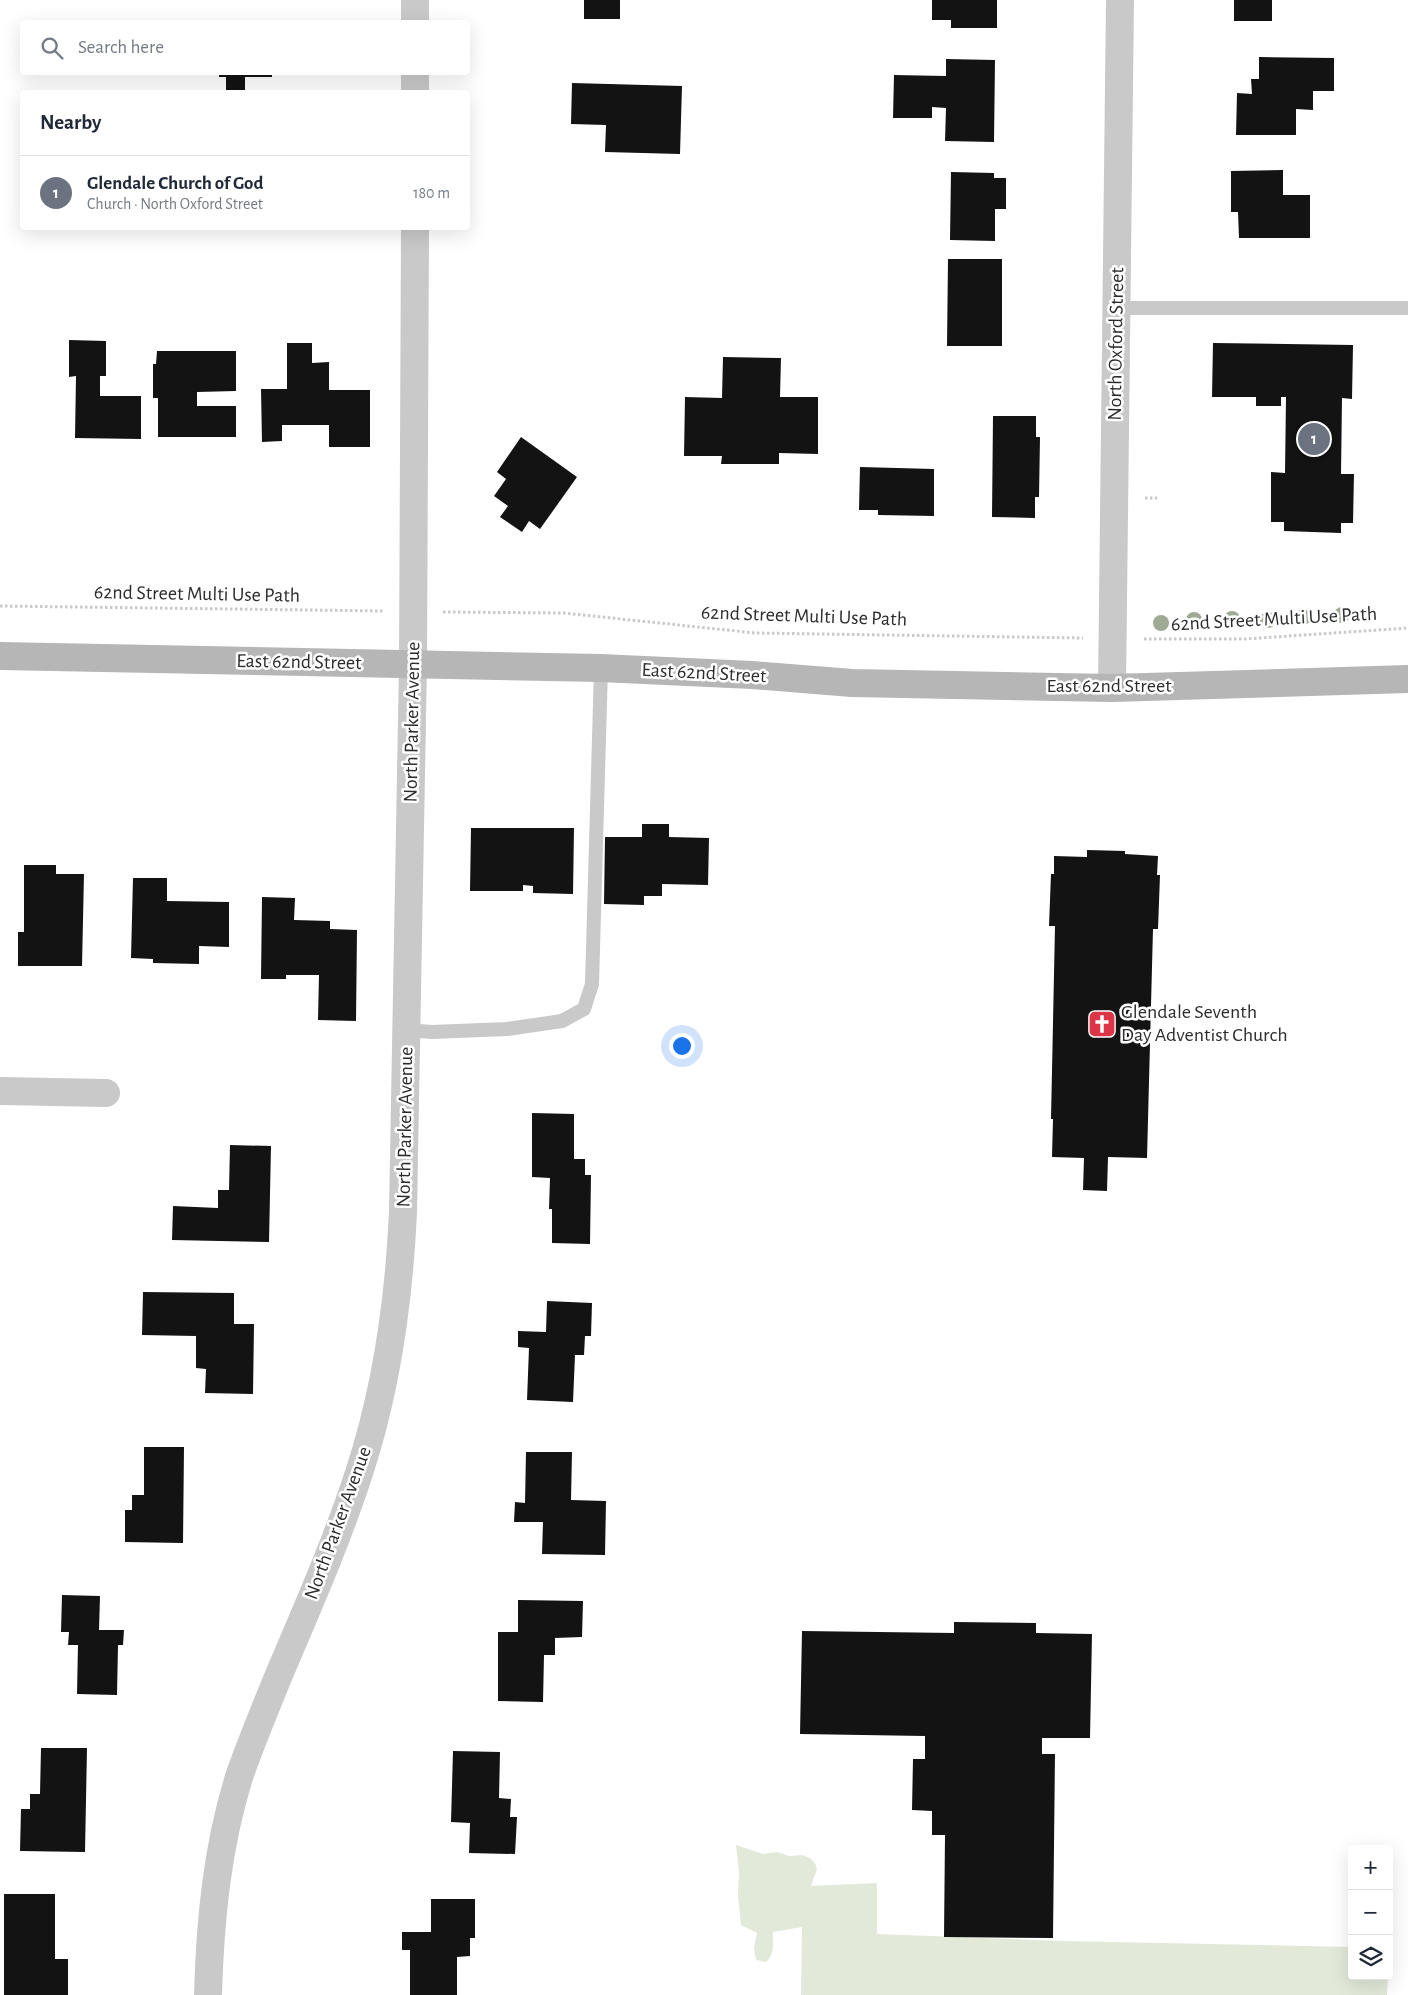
<!DOCTYPE html>
<html lang="en">
<head>
<meta charset="utf-8">
<style>
	:root { --surface:#fff; --page:#f6f6f7; --text:#1f2937; --muted:#747a83; --line:#e0e1e3; --accent:#111827 }
	body { margin:0; font-family:"Alegreya Sans",sans-serif; background:var(--page); color:var(--text) }
	.controls { position:absolute; right:15px; bottom:15px; display:grid; overflow:hidden; border-radius:5px; box-shadow:0 5px 20px #0002 }
	.controls button { width:45px; height:45px; display:grid; place-items:center; padding:0; border:0; border-bottom:1px solid var(--line); background:var(--surface); color:var(--text); font:25px sans-serif }
	.you { position:absolute; left:681px; top:1045px; width:18px; height:18px; margin:-12px; border:4px solid #fff; border-radius:50%; background:#1a73e8; box-shadow:0 0 0 8px #1a73e833 }
	.badge { display:grid; place-items:center; width:32px; height:32px; border-radius:50%; background:var(--accent); color:#fff; font-size:16px; font-weight:700 }
	.pin { position:absolute; translate:-50% -50%; border:2px solid #fff; box-shadow:0 1px 5px #0006 }
	.list { margin:0; padding:0; list-style:none }
	h2 { display:flex; justify-content:space-between; align-items:center; height:65px; margin:0; padding:0 20px; font-size:21px }
	h2 small { font-size:16px; font-weight:400; color:var(--muted) }
	.list li { display:grid; grid-template-columns:32px 1fr auto; gap:15px; align-items:center; box-sizing:border-box; height:75px; padding:0 20px; border-top:1px solid var(--line) }
	.list b { display:block; font-size:19px; white-space:nowrap }
	.list p { margin:0; font-size:16px; white-space:nowrap; color:var(--muted) }
	.list em { font-size:16px; font-style:normal; color:var(--muted) }
	.icon { flex:none; width:28px; height:28px; fill:none; stroke:currentColor; stroke-width:2; stroke-linecap:round; stroke-linejoin:round }
	.map { position:relative; flex:none; width:1408px; height:1995px; overflow:hidden }
	.search { position:absolute; background:var(--surface); box-shadow:0 5px 20px #0002; left:20px; top:20px; width:450px; height:55px; display:flex; align-items:center; gap:12px; box-sizing:border-box; padding:0 18px; border-radius:5px; color:var(--muted); font-size:19px }
	.panel { position:absolute; background:var(--surface); box-shadow:0 5px 20px #0002; left:20px; top:90px; width:450px; height:140px; border-radius:5px }
	.map>svg:first-child { display:block }
</style>
</head>
<body>
<div class="map">
<svg width="1408" height="1995" viewBox="0 0 1408 1995">
	<rect width="100%" height="100%" fill="#fff"/>
	<!-- green -->
	<path fill="#e2e9d9" d="M736 1845 763 1854 777 1852 789 1856 802 1855 810 1858 815 1863 817 1869 811 1886 877 1883V1934L1062 1941 1352 1947V1976H1388L1387 1995H801L802 1927 773 1932C773 1942 775 1955 766 1962L756 1960 754 1948 757 1933 741 1925 738 1895 739 1871Z"/>
	<!-- building -->
	<path fill="#131313" d="M584 0H620V19H584Z
		M932 0H997V28H951V20H932Z
		M1234 0H1272V21H1234Z
		M1259 57 1334 58V91H1313V110L1296 109V135H1236L1237 93 1252 94 1251 79H1259Z
		M946 59 995 60 994 142 945 141 946 108 932 107V118H893L894 75 946 76Z
		M219 72H272V77H245V92H226V77H219Z
		M572 83 682 86 680 154 605 152 606 125 571 124Z
		M1283 170V195H1310V238H1239L1238 212H1231V171Z
		M951 172 994 173V178H1006V209H995V241L950 240Z
		M948 259H1002V346H947Z
		M69 340 106 341V376H100V396H141V439L75 438 76 376 69 377Z
		M287 343H312V363L329 362V390H370V447H329V425H282V441L262 442 261 389H287Z
		M1213 343 1353 345 1352 399 1342 398 1341 474H1354L1353 523H1341V533L1284 531V522H1271V472L1285 473 1286 397H1281V406H1256V397H1212Z
		M157 351H236V391L197 392V406H236V437H158V398H153V364H156Z
		M723 357 781 358 780 397H818V454L779 453V464H721L722 456H684L685 397 722 398Z
		M993 416H1036V437H1040L1039 497H1035V518L992 517Z
		M521 437 577 477 540 529 529 521 522 532 500 517 508 506 494 496 506 479 497 472Z
		M860 467 934 469V516L878 515V510H859Z
		M642 824H669V837L709 838 708 885 662 884V896H644V905L604 904 605 837H642Z
		M471 828H574L573 894 533 893V886L523 885V891H470Z
		M1087 850 1125 851V854L1158 856 1157 875H1160L1158 929H1153L1147 1158 1108 1157 1107 1191 1083 1190 1084 1158 1052 1157 1053 1119H1051L1055 926H1049L1051 874H1054V856L1087 857Z
		M24 865H56V874H84L82 966H18V932H24Z
		M133 878H167V901L229 902V947L199 946V964L153 963V959L131 958Z
		M262 897 295 898 294 920 330 921V929L357 930 356 1021 318 1020 319 975H286V979H261Z
		M532 1113 574 1114V1159H585V1175H591L590 1244 552 1243V1209H549L550 1178 532 1177Z
		M230 1145 271 1146 269 1242 172 1240 173 1206 218 1208V1190H229Z
		M143 1292 234 1293V1324H254L253 1394 205 1393 206 1369 196 1368V1336L142 1335Z
		M547 1301 592 1303 591 1336H585L584 1355H575L573 1402 527 1400 529 1348 518 1347V1331L546 1332Z
		M144 1447H184L183 1543 125 1542V1510H132V1495H144Z
		M526 1452H572L571 1500 606 1501 605 1555 542 1554 543 1522H514L515 1502 525 1503Z
		M62 1595 100 1596 99 1630H124L123 1645H118L117 1695 77 1694 78 1645H68L69 1632H61Z
		M518 1600 583 1601 582 1637 555 1638V1655H544L543 1702 498 1701V1632H518Z
		M954 1622 1036 1623V1633L1092 1634 1090 1738H1042V1754H1055L1053 1938 944 1937 945 1835H932V1811L912 1810 913 1759H925V1736L800 1734 802 1631 954 1633Z
		M41 1748H87L85 1852 20 1851 21 1809H30V1794H40Z
		M453 1751 500 1752 499 1798 511 1799 510 1817H517L515 1854 469 1853 470 1823 451 1822Z
		M4 1894H55V1959H68V1995H4Z
		M431 1899H475V1938H470V1956L457 1957V1995H410V1950H402V1932H431Z"/>
	<g fill="none" stroke-linecap="round" stroke-linejoin="round">
		<!-- path -->
		<path stroke="#c9c9c9" stroke-width="3" stroke-dasharray="2.5 2.5" stroke-linecap="butt" d="M1145 498H1157
			M0 606 384 611
			M443 612 564 613 755 633 1083 638
			M1144 639H1245L1408 628"/>
		<!-- lane -->
		<path stroke="#c9c9c9" stroke-width="14" d="M1116 308H1408
			M407 1030 432 1032 507 1029 562 1021 584 1009 592 984 601 668"/>
		<!-- street -->
		<path stroke="#c9c9c9" stroke-width="28" d="M415 22V0
			M415 92V72
			M1112 688 1120 0
			M0 1091 106 1093
			M208 1995C210 1921 217 1848 239 1777 250 1745 263 1714 276 1682 305 1613 336 1544 359 1473 387 1388 399 1301 403 1212L413 664 415 228"/>
		<!-- secondary -->
		<path stroke="#b6b6b6" stroke-width="28" d="M0 656 601 668 752 675 852 683 1112 688 1408 679"/>
	</g>
	<!-- trees -->
	<g fill="#9faa94">
		<circle cx="1342" cy="615" r="8"/>
		<circle cx="1303" cy="617" r="8"/>
		<circle cx="1232" cy="619" r="8"/>
		<circle cx="1194" cy="620" r="8"/>
		<circle cx="1268" cy="620" r="8"/>
		<circle cx="1161" cy="623" r="8"/>
	</g>
	<!-- icons -->
	<defs>
		<symbol id="church-square" viewBox="-11 -11 22 22"><rect x="-9" y="-9" width="18" height="18" rx="4" fill="#dd3447" stroke="#fff"/><path d="M-1.2-6h2.4v3.5h3.3v2.4h-3.3V6h-2.4V-.1h-3.3v-2.4h3.3Z" fill="#fff"/></symbol>
	</defs>
	<g fill-rule="evenodd">
		<use href="#church-square" x="1086" y="1008" width="32" height="32"/>
	</g>
	<g text-anchor="middle" dominant-baseline="central" stroke-width="5" stroke-linejoin="round" paint-order="stroke">
		<!-- street labels -->
		<g font-size="20" fill="#2c2c2c" stroke="#fff">
			<text transform="translate(1116 344) rotate(-89)">North Oxford Street</text>
			<text transform="translate(197 594) rotate(1)">62nd Street Multi Use Path</text>
			<text transform="translate(804 616) rotate(2)">62nd Street Multi Use Path</text>
			<text transform="translate(1274 619) rotate(-3)">62nd Street Multi Use Path</text>
			<text transform="translate(299 662) rotate(1)">East 62nd Street</text>
			<text transform="translate(704 673) rotate(3)">East 62nd Street</text>
			<text x="1109" y="686">East 62nd Street</text>
			<text transform="translate(412 722) rotate(-89)">North Parker Avenue</text>
			<text transform="translate(405 1127) rotate(-89)">North Parker Avenue</text>
			<text transform="translate(338 1523) rotate(-70)">North Parker Avenue</text>
		</g>
		<!-- poi labels -->
		<g font-size="20" fill="#2c2c2c" stroke="#fff" text-anchor="start">
			<text x="1121" y="1012">Glendale Seventh<tspan x="1121" dy="23">Day Adventist Church</tspan></text>
		</g>
	</g>
</svg>
<div class="controls">
<button>+</button>
<button>−</button>
<button><svg class="icon" aria-label="layers" viewBox="0 0 24 24"><path d="M12 4l9 5-9 5-9-5zM3 14l9 5 9-5"/></svg></button>
</div>
<div class="you"></div>
<div class="pin badge" style="left:1314px;top:439px;background:#6b7280">1</div>
<div class="search"><svg class="icon" aria-label="search" viewBox="0 0 24 24"><circle cx="10" cy="10" r="6"/><path d="M15 15l6 6"/></svg>Search here</div>
<section class="panel">
<h2>Nearby<small></small></h2>
<ul class="list">
<li><span class="badge" style="background:#6b7280">1</span><div><b>Glendale Church of God</b><p>Church · North Oxford Street</p></div><em>180 m</em></li>
</ul>
</section>
</div>
</body>
</html>
